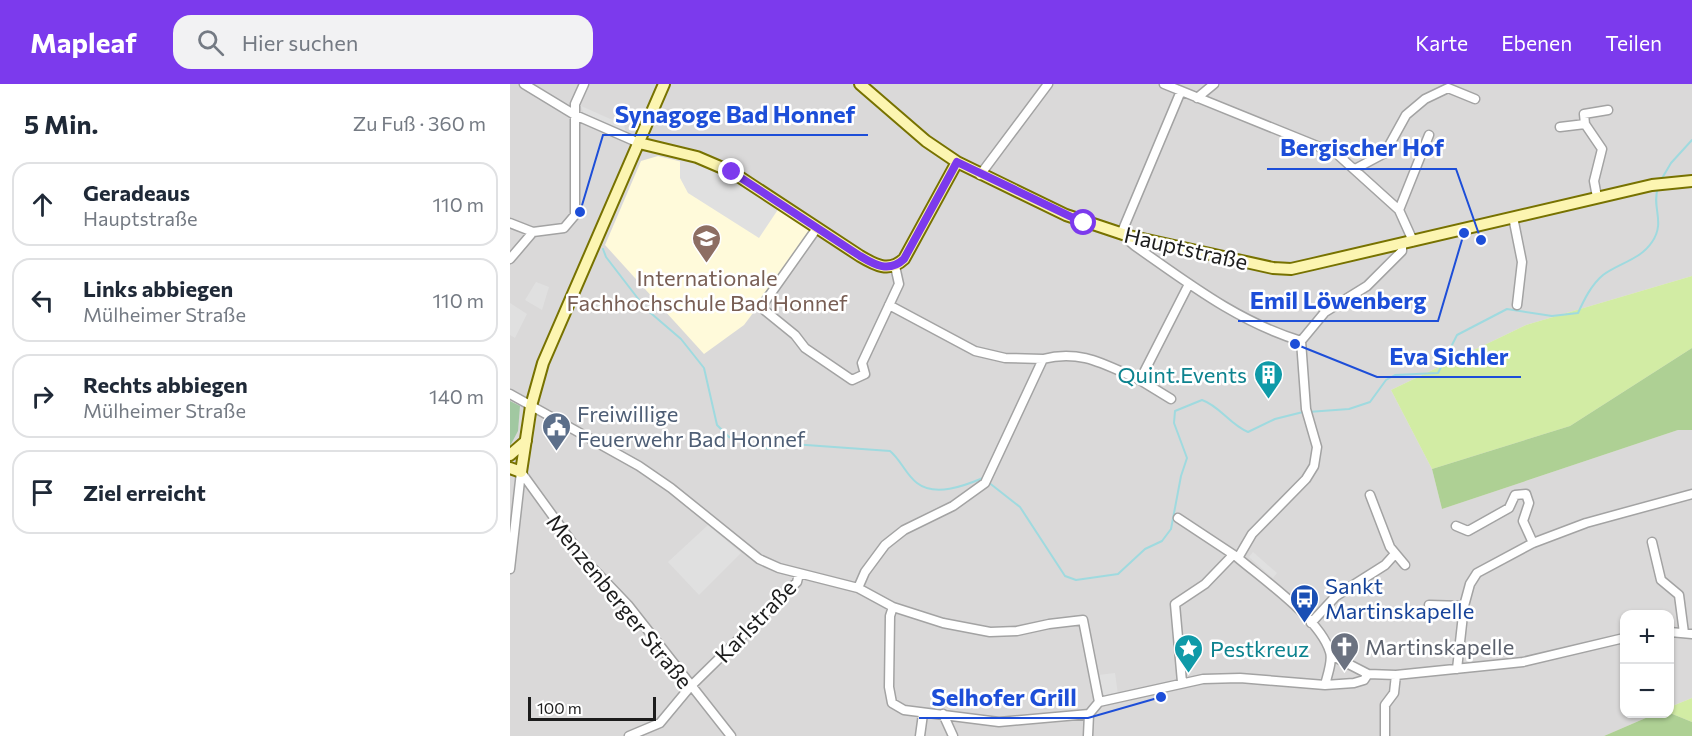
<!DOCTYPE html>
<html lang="de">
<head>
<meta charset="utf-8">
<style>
	:root { --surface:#fff; --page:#f2f2f3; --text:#1f2937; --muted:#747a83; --line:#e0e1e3; --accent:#7c3aed }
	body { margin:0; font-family:Commissioner,sans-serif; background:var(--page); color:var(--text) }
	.controls { position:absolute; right:18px; bottom:18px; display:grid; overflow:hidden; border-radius:12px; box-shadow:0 2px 4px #0004 }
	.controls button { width:54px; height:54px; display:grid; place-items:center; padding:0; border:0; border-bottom:2px solid var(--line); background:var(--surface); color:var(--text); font:30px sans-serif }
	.scale { position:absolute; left:18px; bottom:15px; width:128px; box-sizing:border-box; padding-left:6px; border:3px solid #1c1c1c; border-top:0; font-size:16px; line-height:21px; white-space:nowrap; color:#1c1c1c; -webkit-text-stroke:4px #fff; paint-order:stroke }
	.stop { position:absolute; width:18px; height:18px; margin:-14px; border:4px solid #7c3aed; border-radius:50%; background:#fff }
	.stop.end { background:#7c3aed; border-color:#fff; box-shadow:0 2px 6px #0008 }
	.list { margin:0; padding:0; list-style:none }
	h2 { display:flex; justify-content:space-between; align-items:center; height:78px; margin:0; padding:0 24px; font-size:26px }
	h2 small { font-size:20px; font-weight:400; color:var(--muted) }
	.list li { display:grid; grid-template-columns:39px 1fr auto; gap:18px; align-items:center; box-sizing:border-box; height:84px; margin:0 12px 12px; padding:0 12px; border:2px solid var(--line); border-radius:18px }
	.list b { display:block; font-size:22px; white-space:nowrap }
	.list p { margin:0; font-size:20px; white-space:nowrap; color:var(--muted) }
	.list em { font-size:20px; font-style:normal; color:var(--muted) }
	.icon { flex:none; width:33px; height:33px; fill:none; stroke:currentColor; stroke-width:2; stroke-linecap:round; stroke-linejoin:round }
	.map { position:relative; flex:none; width:1182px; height:652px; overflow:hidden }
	header { display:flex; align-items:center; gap:36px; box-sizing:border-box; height:84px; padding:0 30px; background:var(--accent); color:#fff }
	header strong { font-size:28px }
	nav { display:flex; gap:33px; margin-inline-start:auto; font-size:21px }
	.search { width:420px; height:54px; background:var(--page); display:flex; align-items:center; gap:15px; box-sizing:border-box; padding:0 21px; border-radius:18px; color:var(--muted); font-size:22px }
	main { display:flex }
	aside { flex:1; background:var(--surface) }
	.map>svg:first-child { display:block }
</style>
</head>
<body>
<header>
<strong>Mapleaf</strong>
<div class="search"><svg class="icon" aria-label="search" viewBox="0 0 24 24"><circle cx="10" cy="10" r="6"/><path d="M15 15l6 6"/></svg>Hier suchen</div>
<nav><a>Karte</a><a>Ebenen</a><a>Teilen</a></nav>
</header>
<main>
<aside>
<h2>5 Min.<small>Zu Fuß · 360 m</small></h2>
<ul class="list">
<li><svg class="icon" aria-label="ahead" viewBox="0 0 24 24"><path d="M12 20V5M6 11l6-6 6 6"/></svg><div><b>Geradeaus</b><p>Hauptstraße</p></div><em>110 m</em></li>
<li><svg class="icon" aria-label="left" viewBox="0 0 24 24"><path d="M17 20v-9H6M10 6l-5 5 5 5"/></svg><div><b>Links abbiegen</b><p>Mülheimer Straße</p></div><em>110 m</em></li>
<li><svg class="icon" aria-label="right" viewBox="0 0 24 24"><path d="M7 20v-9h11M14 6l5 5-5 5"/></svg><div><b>Rechts abbiegen</b><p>Mülheimer Straße</p></div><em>140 m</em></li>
<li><svg class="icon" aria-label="arrive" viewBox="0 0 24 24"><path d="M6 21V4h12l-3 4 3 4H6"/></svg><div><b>Ziel erreicht</b></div></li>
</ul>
</aside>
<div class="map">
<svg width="1182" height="652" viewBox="0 0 1182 652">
	<rect width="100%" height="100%" fill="#eee8e1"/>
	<!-- residential -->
	<path fill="#dad9d9" d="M0 0H1182V192L1016 241 881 306 922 385 932 425 1168 346H1182V614L1160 623V530H1114V630H1145L1094 652H0Z"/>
	<!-- education -->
	<path fill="#fffada" d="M148 72 209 87 305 146 234 241 194 270 95 161 131 77Z"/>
	<!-- grass -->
	<path fill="#d2eca4" d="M1182 192V264L1060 342 922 385 881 306 1016 241Z
		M1182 614V638L1160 629V623Z"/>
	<!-- forest -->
	<path fill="#aed094" d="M1182 264V346H1168L932 425 922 385 1060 342Z
		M1160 629 1182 638V652H1094L1145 630Z"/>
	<!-- cemetery -->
	<path fill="#a1c8a1" d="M0 317 10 322 8 347 0 362Z"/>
	<!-- parking -->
	<path fill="#e0e0e0" d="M71 22 114 41 116 49 74 31Z
		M170 76 209 87 269 124 249 154 178 109 170 94Z
		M26 198 39 203 32 226 15 216Z
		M0 219 17 230 5 254 0 251Z
		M198 441 231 469 189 511 158 478Z
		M743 468 767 489 763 494 739 473Z
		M605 589 608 611 594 612 589 591Z"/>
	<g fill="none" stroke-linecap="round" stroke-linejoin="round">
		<!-- stream -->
		<path stroke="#9fdadf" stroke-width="2" d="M1151 96 1161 79 1182 56
			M93 165 96 173 136 225 171 255 194 284 207 341 219 353 259 365 282 360 380 367C391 376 396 391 407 399 425 413 454 402 473 394L510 423 555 492 566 496 608 490 635 465 652 457 661 445 671 392 677 374 664 339 665 327 692 316C710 322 720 341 738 348L765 335 793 328
			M798 328 839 325 860 318 876 296 885 291 928 289 947 251 997 225 1042 232 1068 229C1074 216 1081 201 1093 191 1109 179 1130 176 1142 158 1156 138 1141 122 1148 104"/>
		<defs>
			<path id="street" d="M14 0 65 31 129 59
				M654 0 827 70 889 126 903 157
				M687 14 704 0
				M1050 43 1075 40
				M845 85 875 69 896 31 915 15 938 4 965 15
				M470 91 538 0
				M1087 113 1084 97 1092 65 1075 40 1074 30 1098 26
				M889 126 919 51
				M1003 133 1012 178 1007 221
				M0 139 23 148
				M307 144 254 219 253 225 285 251 295 264 342 296 355 290 352 279 389 200 385 182
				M611 150 671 7
				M619 152V157L625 162C678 199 728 238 791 257
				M0 175 23 148 54 144 65 131V20L74 0
				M379 221 465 267 495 274 533 275
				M791 257 815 228 857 202 892 167V160
				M630 296 661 315
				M0 310 129 382 161 404 249 475 269 484 348 504 383 523 433 539 480 548 507 547 539 540 573 536 589 618
				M11 388 74 475 118 521 221 652
				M860 411 880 463 895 481
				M668 434 727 473
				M946 442 958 447 999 424 1005 411 1016 410 1019 419 1013 437 1023 459
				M1142 458 1151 496 1169 511 1174 549
				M728 474 742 450 796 395 804 382 807 363 796 325 791 257
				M728 474C754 496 810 535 820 568 823 577 817 592 815 601
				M0 485 11 388
				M348 504 355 488 375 461 394 446 443 422 475 399 533 275C571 265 595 281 630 296L679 200
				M919 521 954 522
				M383 523 380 532 379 603 382 619 394 626 489 638 579 630
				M801 539 826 512 875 481 884 471
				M1160 548 1182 550
				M821 571 858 590 886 591 1013 578 1114 554
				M947 585 954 522 960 500 967 489 1023 459 1076 439 1182 410
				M672 598 665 520 695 500 722 472
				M589 618 693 595 730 594 815 601 844 599 854 596 858 590
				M433 630 443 652
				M119 652 150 639 180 603 287 498 289 490
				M410 652 413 630
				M578 652 579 630 589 618
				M875 652V621L884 609 886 591"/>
			<path id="secondary" d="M350 0 416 57 447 78 556 131 619 152 763 184 781 185 803 180 1142 101 1182 97
				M129 59 187 73 222 88 350 172C365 181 379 189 394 175L447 78
				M0 371 16 357
				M0 384 11 388 21 322 33 279 154 0"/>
		</defs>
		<!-- street casing -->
		<use href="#street" stroke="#a3a3a3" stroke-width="11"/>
		<!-- secondary casing -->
		<use href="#secondary" stroke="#777200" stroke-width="14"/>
		<!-- street -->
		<use href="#street" stroke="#fff" stroke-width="8"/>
		<!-- secondary -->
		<use href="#secondary" stroke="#fcf5b1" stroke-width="10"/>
	</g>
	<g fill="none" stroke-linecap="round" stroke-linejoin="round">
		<!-- route -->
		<path stroke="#7c3aed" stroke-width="8" d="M222 88 350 172C365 181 379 189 394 175L447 78 574 139"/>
	</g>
	<!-- icons -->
	<defs>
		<symbol id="university-pin" viewBox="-11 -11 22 30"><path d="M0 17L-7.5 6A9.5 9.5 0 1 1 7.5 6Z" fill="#8d6e63" stroke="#fff"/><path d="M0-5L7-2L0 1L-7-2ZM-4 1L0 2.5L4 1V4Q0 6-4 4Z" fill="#fff"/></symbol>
		<symbol id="building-pin" viewBox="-11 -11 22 30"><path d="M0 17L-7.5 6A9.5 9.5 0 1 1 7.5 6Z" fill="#0f9aa8" stroke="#fff"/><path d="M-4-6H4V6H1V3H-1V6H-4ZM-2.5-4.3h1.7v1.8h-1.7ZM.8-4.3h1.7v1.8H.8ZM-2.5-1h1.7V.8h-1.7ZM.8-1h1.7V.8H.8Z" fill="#fff"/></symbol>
		<symbol id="civic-pin" viewBox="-11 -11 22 30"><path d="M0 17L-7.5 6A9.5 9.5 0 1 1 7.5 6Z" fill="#5c6f8a" stroke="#fff"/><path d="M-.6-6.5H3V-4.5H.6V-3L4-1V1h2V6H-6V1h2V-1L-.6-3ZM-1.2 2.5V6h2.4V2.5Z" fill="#fff"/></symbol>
		<symbol id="bus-pin" viewBox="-11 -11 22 30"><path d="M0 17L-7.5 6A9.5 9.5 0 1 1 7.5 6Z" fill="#1a4fb4" stroke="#fff"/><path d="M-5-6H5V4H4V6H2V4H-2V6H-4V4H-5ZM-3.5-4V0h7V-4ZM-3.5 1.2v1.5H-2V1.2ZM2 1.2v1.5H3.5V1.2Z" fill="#fff"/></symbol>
		<symbol id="church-pin" viewBox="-11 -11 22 30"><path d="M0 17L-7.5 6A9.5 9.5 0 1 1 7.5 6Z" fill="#6b7280" stroke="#fff"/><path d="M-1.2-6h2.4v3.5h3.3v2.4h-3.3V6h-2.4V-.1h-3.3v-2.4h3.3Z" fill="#fff"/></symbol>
		<symbol id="sight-pin" viewBox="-11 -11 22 30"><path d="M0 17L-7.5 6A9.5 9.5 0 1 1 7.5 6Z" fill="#0f9aa8" stroke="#fff"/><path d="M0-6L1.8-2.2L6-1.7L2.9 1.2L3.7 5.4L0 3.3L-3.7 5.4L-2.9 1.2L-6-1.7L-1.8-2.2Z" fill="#fff"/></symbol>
	</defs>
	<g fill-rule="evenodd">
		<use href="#university-pin" x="180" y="138" width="33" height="45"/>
		<use href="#building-pin" x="742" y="274" width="33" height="45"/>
		<use href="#civic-pin" x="30" y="326" width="33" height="45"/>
		<use href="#bus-pin" x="778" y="498" width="33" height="45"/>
		<use href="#church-pin" x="818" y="546" width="33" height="45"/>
		<use href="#sight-pin" x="662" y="548" width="33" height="45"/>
	</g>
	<g text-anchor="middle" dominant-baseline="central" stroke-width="5" stroke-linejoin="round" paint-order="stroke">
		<!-- street labels -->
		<g font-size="22" fill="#1c1c1c" stroke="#fff">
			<text transform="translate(676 164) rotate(13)">Hauptstraße</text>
			<text transform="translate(110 517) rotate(51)">Menzenberger Straße</text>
			<text transform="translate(245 537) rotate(-46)">Karlstraße</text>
		</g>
		<!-- education labels -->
		<g font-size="22" fill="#785e54" stroke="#fff">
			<text x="197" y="193">Internationale<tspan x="197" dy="25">Fachhochschule Bad Honnef</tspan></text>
		</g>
		<!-- culture labels -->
		<g font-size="22" fill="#0d838f" stroke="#fff" text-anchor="end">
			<text x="737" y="290">Quint.Events</text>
			<text x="700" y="564" text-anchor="start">Pestkreuz</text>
		</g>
		<!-- service labels -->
		<g font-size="22" fill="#4e5e75" stroke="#fff" text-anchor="start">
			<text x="67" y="329">Freiwillige<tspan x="67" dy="25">Feuerwehr Bad Honnef</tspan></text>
		</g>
		<!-- transit labels -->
		<g font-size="22" fill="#164399" stroke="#fff" text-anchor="start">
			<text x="815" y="501">Sankt<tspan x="815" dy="25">Martinskapelle</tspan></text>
		</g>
		<!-- worship labels -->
		<g font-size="22" fill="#5b616d" stroke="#fff" text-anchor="start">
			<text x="855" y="562">Martinskapelle</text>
		</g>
	</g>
	<!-- callouts -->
	<path fill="none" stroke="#1d4ed8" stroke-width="2" d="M70 128L93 51H358M971 156L946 85H757M954 149L928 237H728M785 260L867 293H1011M651 613L578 634H409"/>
	<g fill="#1d4ed8" stroke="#fff" stroke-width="2">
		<circle cx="70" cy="128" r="6"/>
		<circle cx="971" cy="156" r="6"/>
		<circle cx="954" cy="149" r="6"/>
		<circle cx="785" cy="260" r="6"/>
		<circle cx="651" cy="613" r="6"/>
	</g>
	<g font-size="24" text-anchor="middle" font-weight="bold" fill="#1d4ed8" stroke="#fff" stroke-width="5" stroke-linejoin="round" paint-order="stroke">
		<text x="225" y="39">Synagoge Bad Honnef</text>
		<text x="852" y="72">Bergischer Hof</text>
		<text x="828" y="225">Emil Löwenberg</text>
		<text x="939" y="281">Eva Sichler</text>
		<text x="494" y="622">Selhofer Grill</text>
	</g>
</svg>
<div class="controls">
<button>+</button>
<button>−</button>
</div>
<div class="scale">100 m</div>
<div class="stop" style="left:574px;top:139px"></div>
<div class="stop end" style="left:222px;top:88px"></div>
</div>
</main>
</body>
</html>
